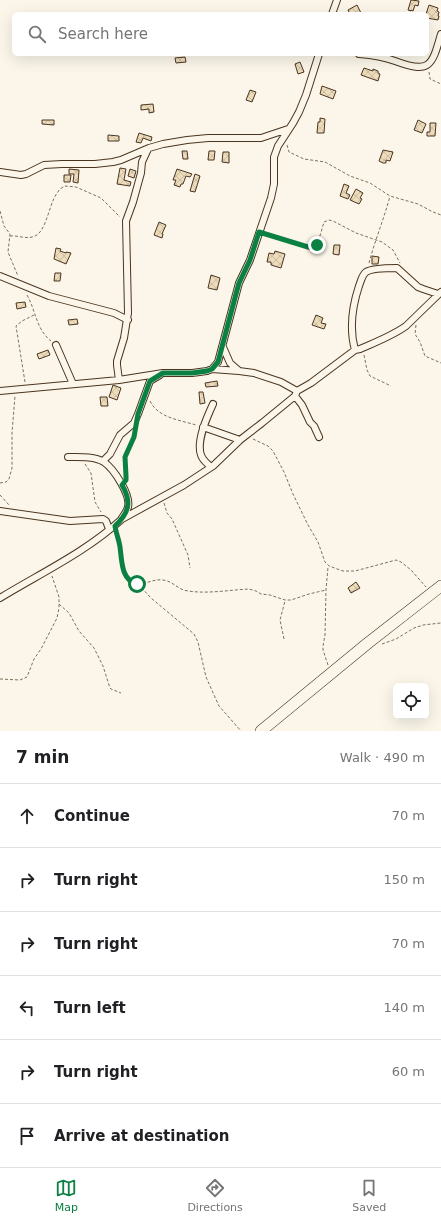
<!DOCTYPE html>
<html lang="en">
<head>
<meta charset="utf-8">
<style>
	:root { --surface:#fff; --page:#f2f2f2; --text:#202124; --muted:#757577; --line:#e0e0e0; --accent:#0b8043 }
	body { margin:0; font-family:"DejaVu Sans",sans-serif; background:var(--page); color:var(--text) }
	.controls { position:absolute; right:12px; bottom:12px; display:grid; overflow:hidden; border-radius:6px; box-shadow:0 4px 16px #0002 }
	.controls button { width:36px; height:36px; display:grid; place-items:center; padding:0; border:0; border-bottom:1px solid var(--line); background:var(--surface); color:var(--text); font:20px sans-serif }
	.stop { position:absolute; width:12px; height:12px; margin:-9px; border:3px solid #0b8043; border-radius:50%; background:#fff }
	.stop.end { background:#0b8043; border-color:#fff; box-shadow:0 1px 4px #0008 }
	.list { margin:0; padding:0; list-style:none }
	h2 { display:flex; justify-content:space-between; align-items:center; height:52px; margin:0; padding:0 16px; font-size:17px }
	h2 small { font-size:13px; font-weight:400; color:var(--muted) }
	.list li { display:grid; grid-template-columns:26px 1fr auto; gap:12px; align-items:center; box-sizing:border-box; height:64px; padding:0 16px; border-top:1px solid var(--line) }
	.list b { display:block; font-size:15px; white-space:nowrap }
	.list em { font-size:13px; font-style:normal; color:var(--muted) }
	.icon { flex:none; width:22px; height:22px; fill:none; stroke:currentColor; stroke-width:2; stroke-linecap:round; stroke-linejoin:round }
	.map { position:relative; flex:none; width:441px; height:731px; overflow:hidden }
	.search { position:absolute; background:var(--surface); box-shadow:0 4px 16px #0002; left:12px; right:12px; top:12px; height:44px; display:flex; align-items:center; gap:10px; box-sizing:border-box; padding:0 14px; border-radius:6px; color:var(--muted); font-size:15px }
	.sheet { height:436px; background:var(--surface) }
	nav { display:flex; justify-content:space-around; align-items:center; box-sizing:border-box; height:56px; border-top:1px solid var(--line); background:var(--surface); font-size:11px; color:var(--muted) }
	nav a { display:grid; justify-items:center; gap:2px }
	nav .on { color:var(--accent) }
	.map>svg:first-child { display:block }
</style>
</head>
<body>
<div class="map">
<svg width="441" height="731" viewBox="0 0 441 731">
	<defs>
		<pattern id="building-cross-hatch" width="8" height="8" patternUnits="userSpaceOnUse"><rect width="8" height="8" fill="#ecdcbc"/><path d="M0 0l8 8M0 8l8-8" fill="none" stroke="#ccbda1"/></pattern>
	</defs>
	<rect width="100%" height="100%" fill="#fbf6e9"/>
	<!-- building -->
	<path fill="url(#building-cross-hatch)" stroke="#4a3520" d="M411 0 419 1 418 6 415 5 413 11 411 10V11L408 10Z
		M357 5 361 13 358 14H350L348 10Z
		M429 5 438 8 437 11 439 12 438 16H439L438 20 427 18 426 14Z
		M185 57 186 62 176 63 175 58Z
		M300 62 304 72 298 74 295 64Z
		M364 68 373 71V69L378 71V73L380 74 378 81 361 75Z
		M322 86 336 91 333 99 320 94Z
		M250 90 256 92 252 102 246 100Z
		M153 104 154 112 149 113V109L141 110V105Z
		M320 118 325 119 324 133H317L318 122H320Z
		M42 120H54V125L42 124Z
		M418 120 426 124 422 133 414 130Z
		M430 123H436L435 136H427V132H430Z
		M139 133 152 137 151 141 143 138 141 143 136 142Z
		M108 135 119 136V141H108Z
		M383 150 393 152 390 161 386 160V163H383L379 161Z
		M182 151H187L188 159H183Z
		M209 151H215L214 160H208Z
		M223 152H229V163L222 162Z
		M120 168 126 169 124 180 131 182 130 186 117 184Z
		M69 169 79 170 78 183 73 182 74 174H69Z
		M130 169 136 171 134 178 128 176Z
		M177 169 192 174 190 177 186 176 183 184H181L180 187 174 185 176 180H173Z
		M195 174 200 176 195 192 190 191Z
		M64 175H71L70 182H64Z
		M344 184 349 186 346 193 350 195 348 199 340 196Z
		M356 189 363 193 360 198 362 199 359 204 350 200Z
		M159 222 166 225 162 234H163L162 238 154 235Z
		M334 245H340L339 255 333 254Z
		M56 248 61 249 60 251 66 253V252L71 253 66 264 54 259Z
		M275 251 285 254 281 268 271 265V262H267L269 253 274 254Z
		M372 256 379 257 378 264H372Z
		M55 273H61L60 281H54Z
		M211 275 220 278 217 290 208 288Z
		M25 302 26 307 17 309 16 303Z
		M316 315 323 318 321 323 326 324 324 329 312 325Z
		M77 319 78 324 69 325 68 320Z
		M48 350 50 355 39 359 37 354Z
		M217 381 218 386 206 387 205 383Z
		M113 385 121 388 117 400 109 397Z
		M199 392H203L205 403 200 404Z
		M100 397H107L108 406H101Z
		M356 582 360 588 351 593 348 588Z"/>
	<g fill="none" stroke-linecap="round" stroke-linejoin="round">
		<defs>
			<path id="street" d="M332 14 337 0
				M359 54C371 55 384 57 395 61 430 74 432 66 441 34
				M0 172 21 175 26 174 44 165 62 164H95L113 162 121 160 149 148 163 144 187 140 208 138H261L288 129
				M0 276 49 296 114 313 128 320
				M56 345 73 384
				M223 347 230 363 238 370
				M355 350C349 328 352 307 359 286 361 281 362 275 366 272 372 268 390 268 397 268L418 287 423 289 438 294
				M212 369 218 362 239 283 250 260 271 198 274 184V157L278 146 293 123 299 112 306 95 319 54
				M119 380 117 365V361L124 338 128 313 126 221 133 202 141 173 142 162 148 149
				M0 391 119 380 163 373H192L207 371 212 369 239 371 254 373 281 382 297 391
				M295 396 302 405 310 422 314 426 319 437
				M203 427 240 440
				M68 457C79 457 94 456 104 462 114 469 131 495 128 507 127 511 124 515 122 518
				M103 461 110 454 120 435 134 423 138 414 150 381 160 375
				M211 467C207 463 203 461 201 455 196 441 207 417 213 404
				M0 511 70 521 103 519 106 521 109 529
				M0 598C41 573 86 552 122 519L184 485 213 466 240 440 262 423 295 396 297 391 311 383 355 350 360 349C376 342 392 336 406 326L441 292"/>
			<path id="highway" d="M261 731 368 643 441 586"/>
		</defs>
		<!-- street casing -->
		<use href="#street" stroke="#4a3520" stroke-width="8"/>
		<!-- highway casing -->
		<use href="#highway" stroke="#4a3520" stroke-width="12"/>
		<!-- path -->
		<path stroke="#7f6f5c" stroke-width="1" stroke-dasharray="3 2" stroke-linecap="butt" d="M429 72 430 79 441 84
			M287 145 289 152 304 159 325 162 350 176 370 183 390 196 418 204 433 212 441 215
			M0 211 4 226 10 234 8 252 10 257 18 276
			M265 233 314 248 317 246 324 222 329 220 333 221 356 233 382 242 393 250 400 263
			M10 236C18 235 27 240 35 236 47 231 49 202 58 192 59 189 63 187 65 186L76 187 101 198 120 217
			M369 263C375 240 384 219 390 196
			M27 295C36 311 36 329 51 341
			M416 325 415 334 420 342 425 356 441 363
			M364 355 367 370 370 376 391 386
			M25 382 16 326 22 321 34 315
			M150 401C158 418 180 420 196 425
			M253 439 268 446 273 451 284 472 293 494 308 525 318 542 325 562 329 566 343 571H355L396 560 401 562 411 570 426 587
			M85 464 91 473 95 502 101 512
			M126 477 125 457 134 437 135 431
			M0 483 6 482 9 479 12 468V433L15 396
			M0 495 9 505
			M164 503 167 513 172 519 188 555 190 568
			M116 532C117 537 119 542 120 547 122 558 121 571 128 579 139 590 151 578 163 580 173 581 178 590 188 591 208 594 229 590 249 589L256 591 261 594 270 595 285 600H291L309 594 326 590
			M138 584 151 598 194 634 198 642 206 677 219 706 241 731
			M59 604 69 613 79 631 94 648 103 666 110 688 111 689 121 693
			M284 639 280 620 285 601
			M382 644 396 639 414 628 423 625 441 623
			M328 665 323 650V646L325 635 326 590 328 567
			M0 679 20 680 27 677 34 659 41 649 57 618 59 608V597L52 576"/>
		<!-- street -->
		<use href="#street" stroke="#fbf6e9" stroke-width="6"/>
		<!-- highway -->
		<use href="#highway" stroke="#fbf6e9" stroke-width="11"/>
	</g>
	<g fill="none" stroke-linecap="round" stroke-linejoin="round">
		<!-- route -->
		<path stroke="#0b8043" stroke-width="5" d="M137 584C121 580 122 561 120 547 119 540 116 533 115 526 129 513 132 502 122 485L126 480V476L125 457 134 437 138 414 150 381 163 373H192L207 371 212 369 218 362 236 294 239 283 250 260 259 232 308 247 316 248 317 245"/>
	</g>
</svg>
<div class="controls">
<button><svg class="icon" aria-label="locate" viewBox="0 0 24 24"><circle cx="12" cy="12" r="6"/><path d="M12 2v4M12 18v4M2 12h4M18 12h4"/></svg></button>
</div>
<div class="stop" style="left:137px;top:584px"></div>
<div class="stop end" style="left:317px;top:245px"></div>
<div class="search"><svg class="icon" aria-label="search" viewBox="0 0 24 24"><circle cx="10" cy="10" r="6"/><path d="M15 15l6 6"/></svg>Search here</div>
</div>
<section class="sheet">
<h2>7 min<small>Walk · 490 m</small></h2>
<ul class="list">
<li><svg class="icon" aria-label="ahead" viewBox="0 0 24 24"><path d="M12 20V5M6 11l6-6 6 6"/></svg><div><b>Continue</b></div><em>70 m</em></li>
<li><svg class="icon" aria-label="right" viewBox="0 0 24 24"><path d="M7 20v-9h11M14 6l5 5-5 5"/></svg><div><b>Turn right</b></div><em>150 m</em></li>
<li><svg class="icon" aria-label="right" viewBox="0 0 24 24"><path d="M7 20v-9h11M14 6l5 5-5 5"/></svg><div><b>Turn right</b></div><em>70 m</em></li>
<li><svg class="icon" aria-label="left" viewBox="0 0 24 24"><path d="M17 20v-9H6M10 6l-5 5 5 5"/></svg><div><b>Turn left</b></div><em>140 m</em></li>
<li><svg class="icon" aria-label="right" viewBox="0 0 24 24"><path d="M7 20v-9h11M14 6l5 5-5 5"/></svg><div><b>Turn right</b></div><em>60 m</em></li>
<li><svg class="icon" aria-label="arrive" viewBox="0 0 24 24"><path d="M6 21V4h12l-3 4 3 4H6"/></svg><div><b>Arrive at destination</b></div></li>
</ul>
</section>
<nav>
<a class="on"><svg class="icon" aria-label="map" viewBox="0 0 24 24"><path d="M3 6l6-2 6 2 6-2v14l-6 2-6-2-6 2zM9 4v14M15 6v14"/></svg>Map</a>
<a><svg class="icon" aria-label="directions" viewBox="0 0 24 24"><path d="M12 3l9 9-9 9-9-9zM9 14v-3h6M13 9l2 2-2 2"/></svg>Directions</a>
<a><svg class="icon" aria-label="saved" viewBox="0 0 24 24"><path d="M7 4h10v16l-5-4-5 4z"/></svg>Saved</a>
</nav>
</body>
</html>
